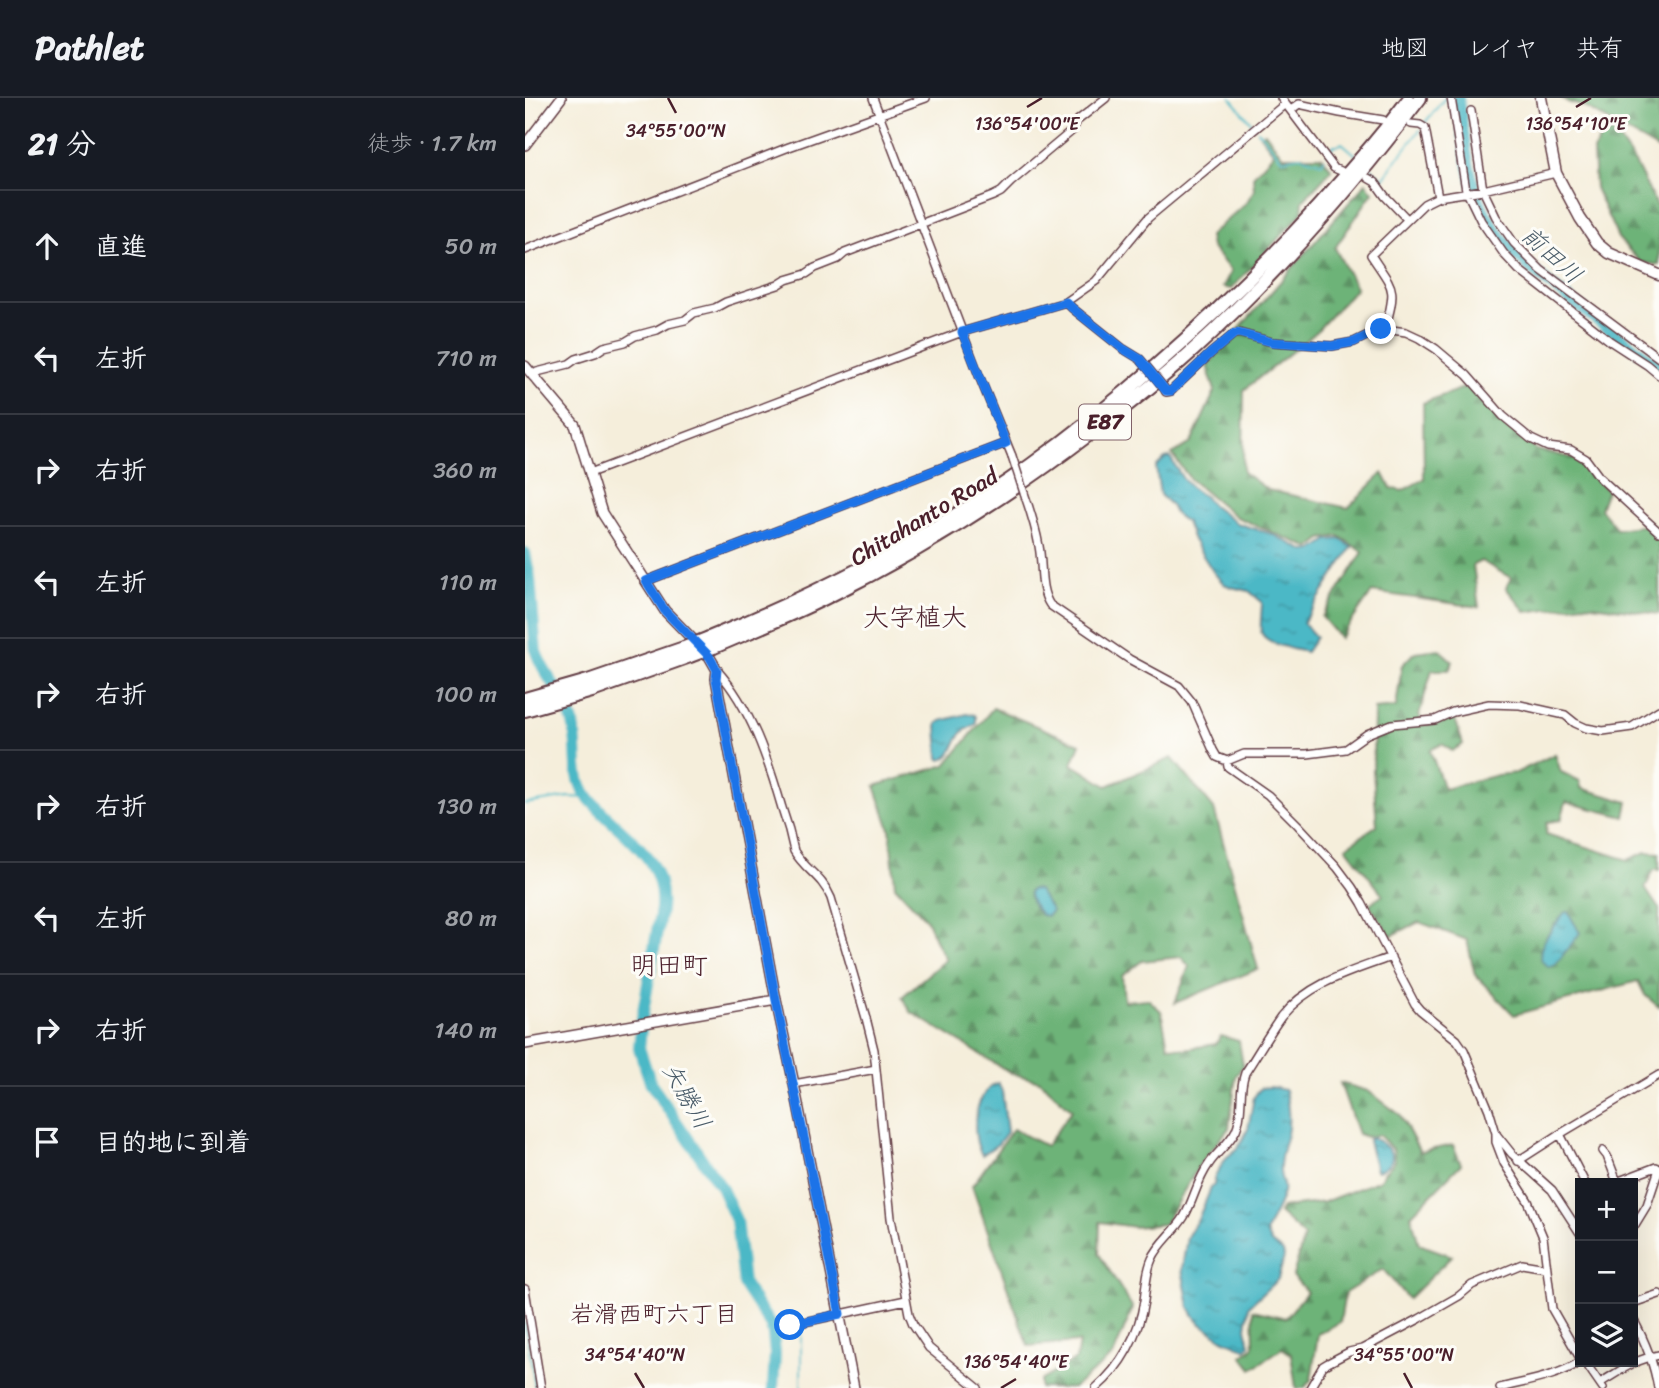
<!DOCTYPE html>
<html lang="ja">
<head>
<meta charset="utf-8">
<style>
	:root { --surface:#171b24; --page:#242831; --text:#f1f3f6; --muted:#9ea1a6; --line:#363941 }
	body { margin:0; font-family:Sriracha,"Klee One",sans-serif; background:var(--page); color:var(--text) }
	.controls { position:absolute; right:21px; bottom:21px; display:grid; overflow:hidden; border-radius:0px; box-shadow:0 7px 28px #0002 }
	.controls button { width:63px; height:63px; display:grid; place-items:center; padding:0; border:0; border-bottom:2px solid var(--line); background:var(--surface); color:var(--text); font:35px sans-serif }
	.stop { position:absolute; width:21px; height:21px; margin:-16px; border:5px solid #1a73e8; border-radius:50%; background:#fff }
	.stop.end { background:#1a73e8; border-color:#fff; box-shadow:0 2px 7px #0008 }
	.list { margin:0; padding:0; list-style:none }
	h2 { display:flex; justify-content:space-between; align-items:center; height:91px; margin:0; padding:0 28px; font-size:30px }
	h2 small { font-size:23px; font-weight:400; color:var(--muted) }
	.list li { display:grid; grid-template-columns:46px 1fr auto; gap:21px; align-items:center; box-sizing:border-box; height:112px; padding:0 28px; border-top:2px solid var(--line) }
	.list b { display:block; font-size:26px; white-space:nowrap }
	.list em { font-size:23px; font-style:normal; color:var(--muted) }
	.icon { flex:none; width:38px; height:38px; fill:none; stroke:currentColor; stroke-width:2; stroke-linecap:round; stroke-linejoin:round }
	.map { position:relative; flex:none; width:1134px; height:1290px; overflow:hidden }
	header { display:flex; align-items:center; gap:42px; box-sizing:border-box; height:98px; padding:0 35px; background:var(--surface); border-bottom:2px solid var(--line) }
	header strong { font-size:33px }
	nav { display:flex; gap:38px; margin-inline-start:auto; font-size:24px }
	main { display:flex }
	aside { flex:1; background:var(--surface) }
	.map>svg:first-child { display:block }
</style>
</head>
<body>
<header>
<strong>Pathlet</strong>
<nav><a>地図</a><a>レイヤ</a><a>共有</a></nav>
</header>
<main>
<aside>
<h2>21 分<small>徒歩 · 1.7 km</small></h2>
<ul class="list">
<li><svg class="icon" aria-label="ahead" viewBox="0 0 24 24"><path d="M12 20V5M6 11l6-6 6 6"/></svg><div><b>直進</b></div><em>50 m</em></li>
<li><svg class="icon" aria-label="left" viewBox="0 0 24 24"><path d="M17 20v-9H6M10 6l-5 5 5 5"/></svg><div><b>左折</b></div><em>710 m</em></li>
<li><svg class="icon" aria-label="right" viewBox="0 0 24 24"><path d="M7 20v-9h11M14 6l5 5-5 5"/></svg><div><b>右折</b></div><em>360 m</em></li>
<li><svg class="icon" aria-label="left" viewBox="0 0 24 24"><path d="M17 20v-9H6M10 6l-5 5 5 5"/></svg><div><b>左折</b></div><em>110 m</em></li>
<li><svg class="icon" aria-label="right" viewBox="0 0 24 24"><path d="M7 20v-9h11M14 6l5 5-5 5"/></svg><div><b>右折</b></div><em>100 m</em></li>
<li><svg class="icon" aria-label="right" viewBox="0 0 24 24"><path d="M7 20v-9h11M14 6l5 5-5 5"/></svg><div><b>右折</b></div><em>130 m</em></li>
<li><svg class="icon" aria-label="left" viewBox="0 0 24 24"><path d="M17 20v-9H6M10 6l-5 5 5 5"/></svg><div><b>左折</b></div><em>80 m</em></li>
<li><svg class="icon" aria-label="right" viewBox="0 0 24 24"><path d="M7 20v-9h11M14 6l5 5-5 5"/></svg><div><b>右折</b></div><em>140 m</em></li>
<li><svg class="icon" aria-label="arrive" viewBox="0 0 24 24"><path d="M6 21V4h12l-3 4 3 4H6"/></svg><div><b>目的地に到着</b></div></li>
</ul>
</aside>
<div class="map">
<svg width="1134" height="1290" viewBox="0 0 1134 1290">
	<defs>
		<pattern id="forest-firs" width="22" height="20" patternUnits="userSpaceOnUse" patternTransform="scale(1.75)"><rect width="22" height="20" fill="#6db378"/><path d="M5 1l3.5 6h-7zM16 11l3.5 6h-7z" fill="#5c9163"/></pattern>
		<pattern id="water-ripples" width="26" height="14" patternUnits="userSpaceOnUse" patternTransform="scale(1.75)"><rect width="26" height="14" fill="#4bb8c6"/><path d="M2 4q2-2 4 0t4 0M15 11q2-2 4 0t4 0" fill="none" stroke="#4095a1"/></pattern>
	</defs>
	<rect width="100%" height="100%" fill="#fdfcf7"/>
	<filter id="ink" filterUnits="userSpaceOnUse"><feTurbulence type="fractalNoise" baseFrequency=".0143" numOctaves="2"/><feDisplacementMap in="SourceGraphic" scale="14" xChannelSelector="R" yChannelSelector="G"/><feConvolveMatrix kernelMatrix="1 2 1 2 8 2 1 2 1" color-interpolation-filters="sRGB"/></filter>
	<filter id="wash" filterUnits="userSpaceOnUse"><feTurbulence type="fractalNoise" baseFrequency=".00686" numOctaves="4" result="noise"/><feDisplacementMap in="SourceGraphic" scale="28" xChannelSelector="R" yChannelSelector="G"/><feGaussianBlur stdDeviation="1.57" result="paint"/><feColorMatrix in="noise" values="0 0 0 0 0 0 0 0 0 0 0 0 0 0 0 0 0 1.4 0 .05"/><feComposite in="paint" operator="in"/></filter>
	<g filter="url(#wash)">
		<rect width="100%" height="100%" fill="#f5eedb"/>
		<!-- forest -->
		<path fill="url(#forest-firs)" stroke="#5c6952" stroke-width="2" d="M1037 0H1134V52L1059 9 1043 4Z
			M740 34 758 58H796L807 71 778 102 777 115 706 191 698 189 706 173 686 149 684 138 722 104 729 92 728 78 749 55 735 37Z
			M1085 34 1090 36 1110 65 1134 112V167L1115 164 1093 140 1070 90 1068 53 1076 39Z
			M841 85 848 94 810 150 831 190 790 235 719 292 718 374 743 392 823 410 858 375 866 390 877 393 899 381 898 305 946 287 979 326 1012 352 1048 360 1082 392 1075 411 1092 431 1121 427 1134 441V516L1059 506 1001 514 981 490 986 480 956 463 948 467 954 509 847 494 815 540 797 519 838 454 814 438 797 441 785 450 711 419 665 381 647 356 666 345 690 293 682 268Z
			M914 551 928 564 924 572H907L894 617 899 627 919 625 929 618 938 646 927 653 917 646 905 652 919 691 972 677 991 675 1030 656 1036 674 1055 683 1056 690 1103 704 1100 719 1041 704 1036 722 1022 724 1021 736 1103 762 1121 754 1134 755V772H1129L1120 790 1134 811V909L1120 897 1113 883 989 917 950 877 942 842 894 824 866 838 844 806 858 797 821 749 852 727 848 673 849 611 871 609 877 567 890 554Z
			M468 610 555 646 547 666 582 688 647 660 689 711 733 871 650 905 664 868 656 859 617 863 597 878 599 903 623 901 636 913 643 948 660 951 691 946 696 938 714 943 718 967 711 978 704 1030 675 1066 639 1126 609 1129 575 1124 574 1156 608 1210 588 1258 548 1290H515V1283L551 1261 554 1244 503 1248 447 1088 488 1031 521 1048 547 1012 515 983 486 975 386 914 377 899 421 861 412 846 401 821 370 788 365 731 350 688 421 667Z
			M815 985 843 993 875 1017 895 1054 928 1047 936 1066 886 1117 894 1146 927 1158 883 1201 858 1171 820 1195 815 1224 793 1236 786 1282 779 1290H771L766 1256 757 1250 727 1271 717 1258 729 1248 728 1212 761 1220 782 1194 768 1178 779 1138 754 1115 757 1110 799 1104 855 1082 859 1075 870 1063 868 1052 854 1037 842 1039 833 1036Z"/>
		<!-- water -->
		<path fill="url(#water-ripples)" stroke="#4a6c78" stroke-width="2" d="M645 359 658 381 669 392 679 398 688 408 711 425 747 436 780 453 788 452 803 442 815 441 827 449 778 525 791 539 781 554C769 552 738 545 736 533 735 523 737 513 737 504L724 493 706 489 699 486 689 475 668 442 661 424 650 416 646 407 635 397 631 369 640 360Z
			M442 616 450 617 451 619V626C446 629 440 631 436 636 428 645 429 659 416 662L414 660 412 626 416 623Z
			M507 791 513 792 527 813 522 818 516 817C511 810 503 802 504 794Z
			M1041 814H1043L1055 835 1031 866 1024 869C1001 857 1029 830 1039 815Z
			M473 985 477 993 482 1034 473 1046 457 1057C445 1038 448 994 473 985Z
			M746 989 760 992C763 1006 765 1022 762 1036 759 1048 754 1060 755 1073 755 1081 760 1086 758 1094 756 1107 745 1121 741 1135L746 1145 758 1154 759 1159 753 1181 724 1208 721 1230 725 1247 721 1251 698 1241 676 1226 669 1218 664 1209 657 1171 662 1139 674 1119 686 1090 689 1087V1080L701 1060 713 1050 723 1031 729 999 736 990Z
			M848 1040C865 1049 878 1062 853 1073L851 1072 843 1043 844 1041Z"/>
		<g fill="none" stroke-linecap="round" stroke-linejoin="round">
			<!-- stream -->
			<path stroke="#4bb8c6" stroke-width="2" d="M706 0 730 29
				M898 27 920 0
				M733 33 757 61 775 58 797 65 799 61
				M802 56 809 47H814L817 45 831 57
				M846 70 858 81 867 68 895 32
				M0 706 44 699 64 700
				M0 1225 10 1289
				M276 1290V1233"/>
			<!-- river -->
			<path stroke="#4bb8c6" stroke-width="12" d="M933 0C938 31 940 64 951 94 967 140 1003 170 1040 198 1071 222 1103 244 1134 268
				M0 455 5 481 11 554C20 580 41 599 48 625 55 650 46 677 62 698 93 737 141 754 136 811L117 920 114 950 126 986 196 1089 211 1122 218 1186 246 1228 248 1236 250 1256 248 1290"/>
		</g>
	</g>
	<g filter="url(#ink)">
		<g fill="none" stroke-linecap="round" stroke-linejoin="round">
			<defs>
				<path id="minor" d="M348 0 455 280 487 358
					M756 0 809 70 816 73
					M926 0 941 92 956 123 979 156 994 172 1017 190 1085 243 1122 267 1134 277
					M766 12 774 6 815 15 858 22
					M946 13 958 92 971 119 989 145 1016 172 1134 260
					M886 26 895 27 900 30 913 99
					M843 80 850 84 860 98 882 121
					M0 152 264 49 401 0
					M541 204 547 210 597 250 615 261 621 268
					M860 231C872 188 869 192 846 157L899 106 913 99 958 92 1031 75
					M7 278 12 274 44 266 51 261 70 255 79 249 100 244 110 238 132 232 143 226 160 222 169 215 190 210 201 204 253 187 261 182 281 176 290 170 313 161 320 155 468 98 476 94 486 84 548 32 552 23 581 0
					M639 290 641 294 646 293 686 255 709 236 714 235 747 244 807 248 829 244 847 235 860 231 881 234 894 240 911 251 942 277 978 318 1006 341 1023 349 1046 352 1061 361 1075 380 1134 434
					M65 375 437 234 541 204 571 183 623 120 760 6
					M499 395C505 412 511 431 514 448 518 468 514 491 525 507L604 561 654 588 667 604 688 652 692 659 702 663
					M121 483 481 345
					M192 572C226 610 243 662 257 710 262 724 266 738 269 753 280 772 297 778 306 800L341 920 349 952 366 1120 384 1216 388 1226 404 1250 453 1290
					M269 986 351 971
					M971 1036 987 1056 1027 1092 1055 1135
					M1035 1036 1060 1085
					M1078 1053 1082 1058 1092 1084
					M993 1063 1035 1036 1134 977
					M1089 1085 1131 1069 1134 1071
					M1108 1130 1122 1107 1134 1071
					M0 1191 16 1290
					M1108 1205 1134 1196
					M1108 1221C1120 1243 1129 1265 1133 1290
					M265 1227 381 1202
					M1055 1260 1027 1211 1018 1139 1003 1103 979 1065 971 1044V1035L964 1012 939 952 932 942 895 912 890 906 837 805 827 789 812 769 773 727 743 697 703 669 702 663 719 656H782L821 651 842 636 867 626 910 622 928 614 964 606 995 607 1040 617 1050 625 1061 630 1078 633 1107 629 1134 612
					M1060 1264 1078 1290
					M1075 1285C1097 1272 1108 1262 1134 1257
					M571 1290C596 1269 614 1236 619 1203 621 1189 621 1174 627 1161 634 1145 650 1134 659 1119 669 1102 672 1082 684 1066 692 1054 704 1046 711 1032 719 1014 713 994 720 975 732 957 743 937 756 919 783 885 827 873 866 859
					M785 1290 798 1268 803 1265 824 1254 837 1251 894 1221 934 1198 947 1187 997 1166 1021 1170
					M975 1290C1002 1283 1031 1279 1055 1264"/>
				<path id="tertiary" d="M0 47 36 0
					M0 268 50 327 77 415 140 513 184 558 192 572 191 581 251 902 269 986 329 1290
					M0 946 251 902"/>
				<path id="secondary" d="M1016 0 1031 75 1055 120 1072 145 1084 155 1134 177"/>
				<path id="motorway" d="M184 540C297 494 407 438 506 367 599 300 686 222 765 139 806 95 847 50 883 2
					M189 549C226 533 264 518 300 500 394 454 483 398 566 335 599 310 633 284 665 255 750 178 825 92 895 0
					M0 601 63 583 159 550
					M0 612 67 593 165 558"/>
			</defs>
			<!-- minor casing -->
			<use href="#minor" stroke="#643e45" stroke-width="10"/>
			<!-- tertiary casing -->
			<use href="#tertiary" stroke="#643e45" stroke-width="12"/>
			<!-- secondary casing -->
			<use href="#secondary" stroke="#643e45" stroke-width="13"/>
			<!-- motorway casing -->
			<use href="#motorway" stroke="#643e45" stroke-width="16"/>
			<!-- minor -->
			<use href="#minor" stroke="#fff" stroke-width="7"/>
			<!-- tertiary -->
			<use href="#tertiary" stroke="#fff" stroke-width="9"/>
			<!-- secondary -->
			<use href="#secondary" stroke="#fff" stroke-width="10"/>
			<!-- motorway -->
			<use href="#motorway" stroke="#fff" stroke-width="12"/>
			<defs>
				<path id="minor-bridge" d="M621 268 639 290
					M487 358 499 395"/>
				<path id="motorway-bridge" d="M159 550 184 540
					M165 558 189 549"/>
			</defs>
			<!-- minor-bridge casing -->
			<use href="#minor-bridge" stroke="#643e45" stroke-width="10" stroke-linecap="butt"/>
			<!-- motorway-bridge casing -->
			<use href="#motorway-bridge" stroke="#643e45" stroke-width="16" stroke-linecap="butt"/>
			<!-- minor-bridge -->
			<use href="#minor-bridge" stroke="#fff" stroke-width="7"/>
			<!-- motorway-bridge -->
			<use href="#motorway-bridge" stroke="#fff" stroke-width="12"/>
		</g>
	</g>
	<g fill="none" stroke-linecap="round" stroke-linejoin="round" filter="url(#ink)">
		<!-- route -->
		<path stroke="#1a73e8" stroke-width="9" d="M265 1227 315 1216 251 902 191 581 192 572 184 558 140 513 121 483 481 345 437 234 541 204 547 210 597 250 615 261 641 293H646L686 255 709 236 713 235 747 244 807 248 829 244 856 231"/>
	</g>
	<!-- ticks -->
	<path fill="none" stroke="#4a1f2b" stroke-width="2.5" d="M143 0 151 15M502 9 517 0M1051 9 1066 0M110 1275 119 1290M879 1275 887 1290M476 1290 491 1281"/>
	<g text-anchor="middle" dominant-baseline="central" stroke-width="6" stroke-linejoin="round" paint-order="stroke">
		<!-- shield labels -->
		<rect fill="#fdfcf7" stroke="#806168" stroke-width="2" x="554" y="306.5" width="52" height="35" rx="5"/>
		<g font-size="21" font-weight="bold" fill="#4a1f2b">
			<text x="580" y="324">E87</text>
		</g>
		<!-- street labels -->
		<g font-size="23" fill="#4a1f2b" stroke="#fdfcf7">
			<text transform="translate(399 419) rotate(-31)">Chitahanto Road</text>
		</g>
		<!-- water labels -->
		<g font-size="24" font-style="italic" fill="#4a5c69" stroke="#fdfcf7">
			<text transform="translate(1027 157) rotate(42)">前田川</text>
			<text transform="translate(162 998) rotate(60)">矢勝川</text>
		</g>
		<!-- neighbourhood labels -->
		<g font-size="24" fill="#4a1f2b" stroke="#fdfcf7">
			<text x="129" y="1216">岩滑西町六丁目</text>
		</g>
		<!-- quarter labels -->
		<g font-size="26" fill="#4a1f2b" stroke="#fdfcf7">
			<text x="390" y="519">大字植大</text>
			<text x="144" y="867">明田町</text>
		</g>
	</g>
	<g font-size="18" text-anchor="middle" fill="#4a1f2b" stroke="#fdfcf7" stroke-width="6" stroke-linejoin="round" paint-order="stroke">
		<text x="502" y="32">136°54'00"E</text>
		<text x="1051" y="32">136°54'10"E</text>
		<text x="151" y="39">34°55'00"N</text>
		<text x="110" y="1263">34°54'40"N</text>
		<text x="879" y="1263">34°55'00"N</text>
		<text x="491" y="1270">136°54'40"E</text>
	</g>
</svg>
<div class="controls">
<button>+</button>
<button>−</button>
<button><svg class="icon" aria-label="layers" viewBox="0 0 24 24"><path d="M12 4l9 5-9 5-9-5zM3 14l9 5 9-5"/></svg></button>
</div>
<div class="stop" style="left:265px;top:1227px"></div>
<div class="stop end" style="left:856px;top:231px"></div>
</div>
</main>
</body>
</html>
